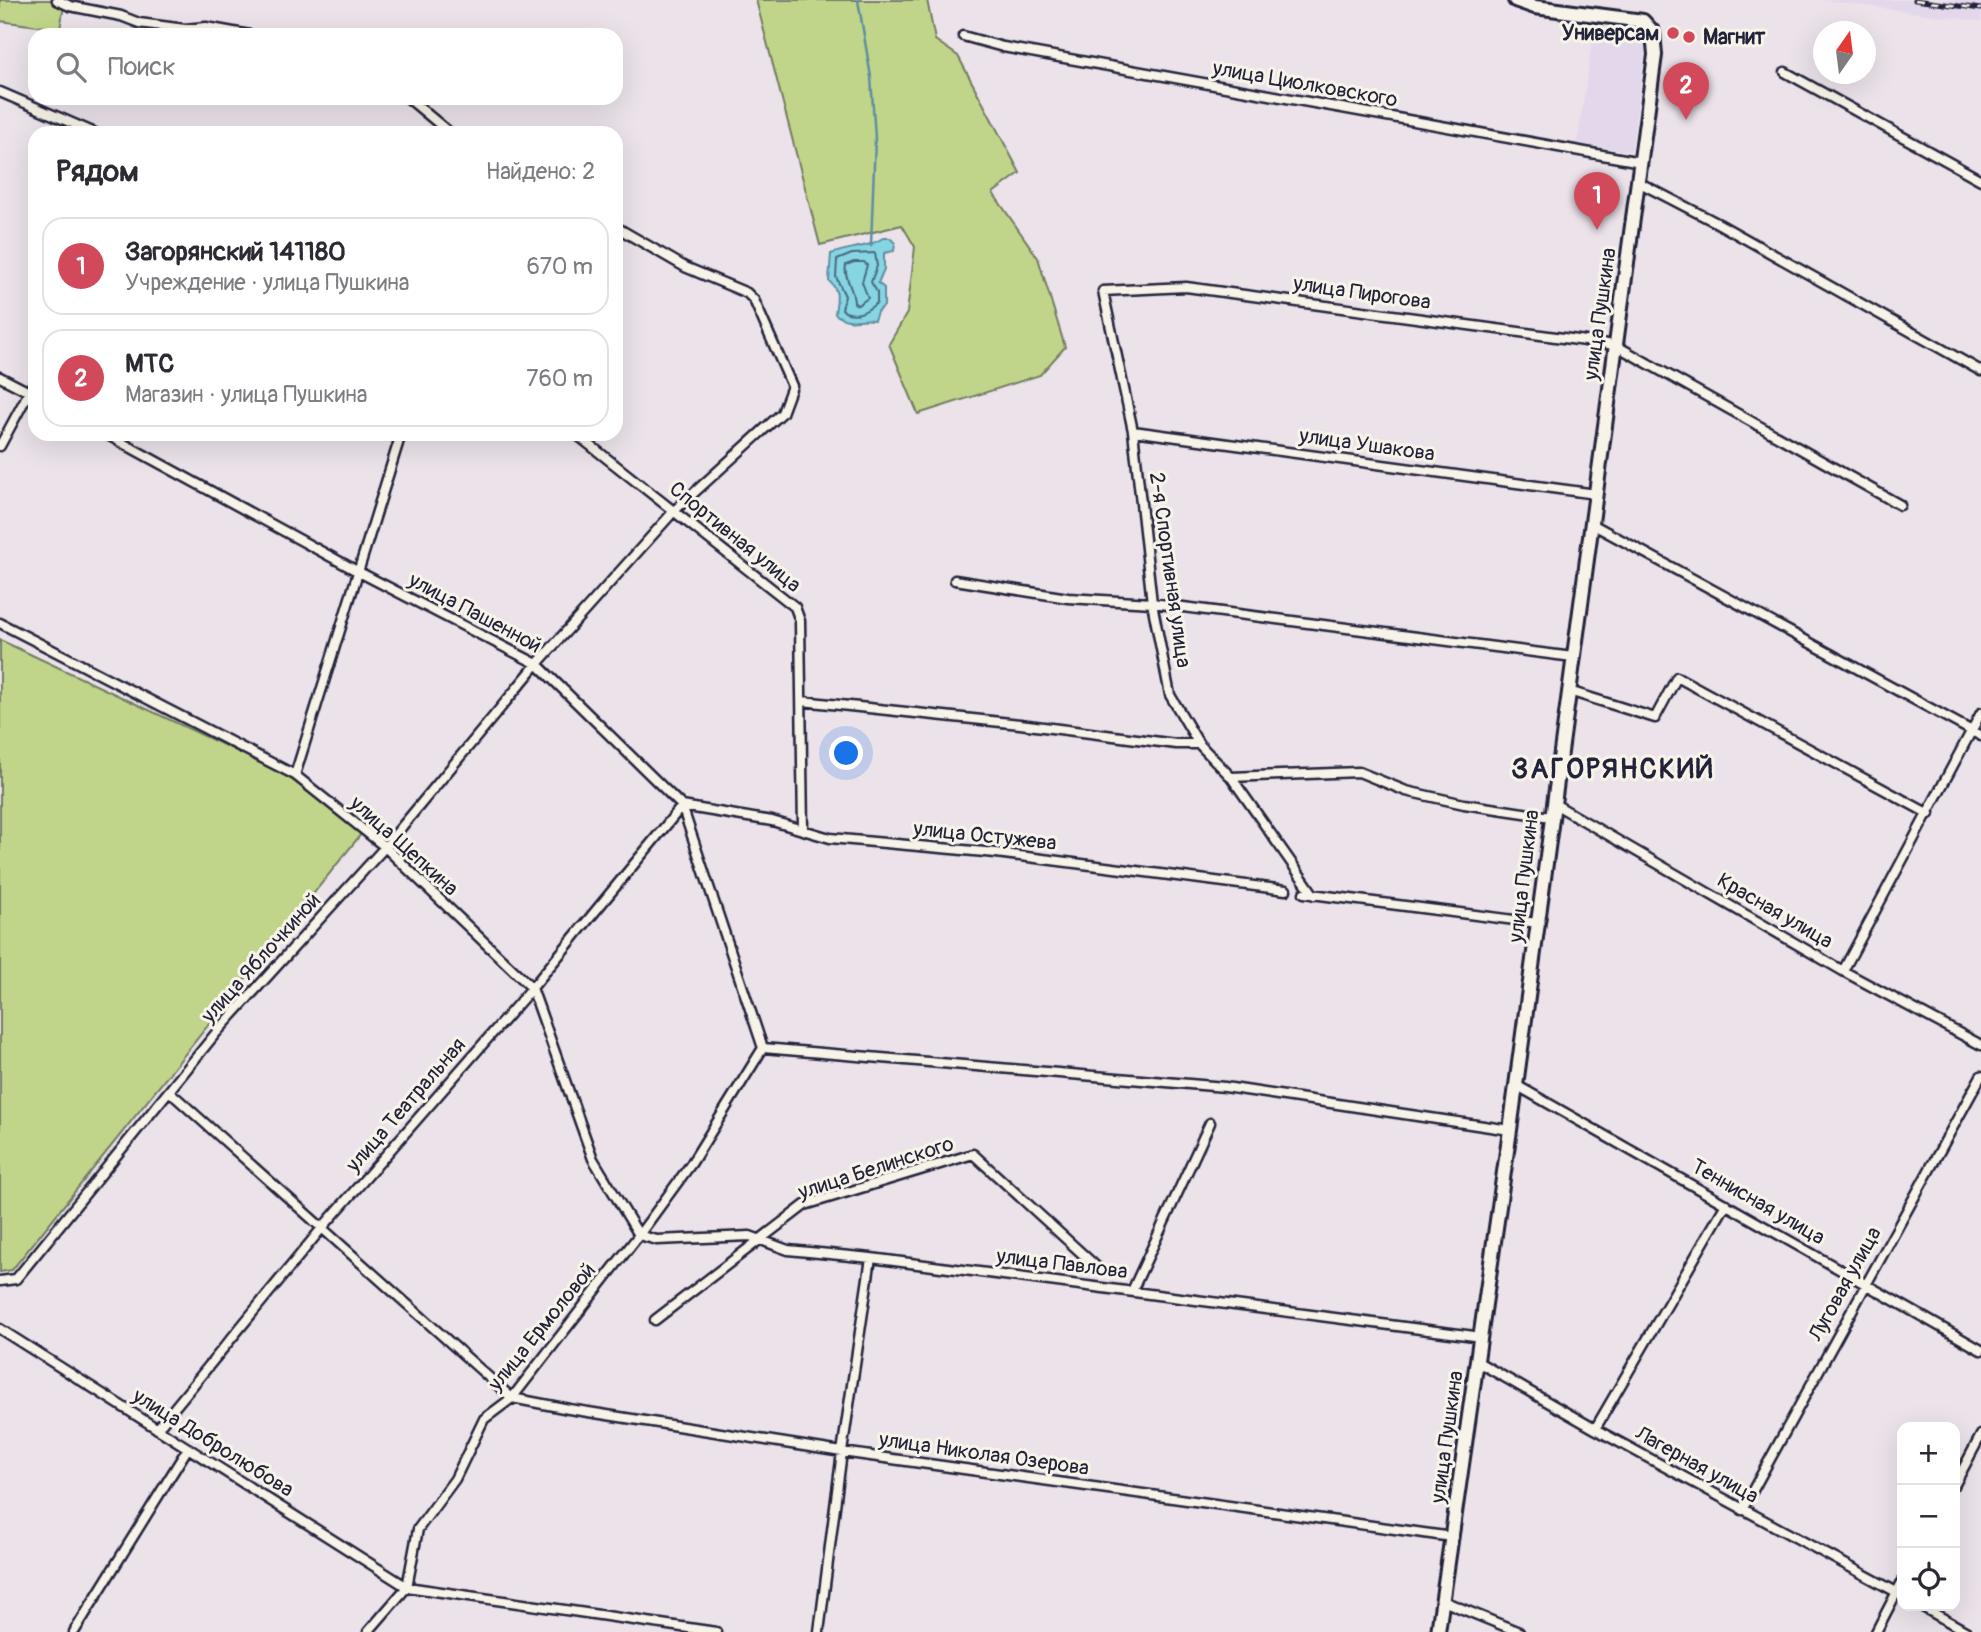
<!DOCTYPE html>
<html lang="ru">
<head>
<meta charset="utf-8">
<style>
	:root { --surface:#fff; --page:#f7f7f7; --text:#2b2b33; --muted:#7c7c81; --line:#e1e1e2; --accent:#d1495b }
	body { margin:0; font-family:Pangolin,sans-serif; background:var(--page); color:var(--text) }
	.controls { position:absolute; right:21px; bottom:21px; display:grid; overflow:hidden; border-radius:14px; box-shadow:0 7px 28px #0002 }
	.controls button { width:63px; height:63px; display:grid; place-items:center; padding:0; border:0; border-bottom:2px solid var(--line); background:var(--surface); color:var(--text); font:35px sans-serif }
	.compass { position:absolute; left:1813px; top:21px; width:63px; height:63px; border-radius:50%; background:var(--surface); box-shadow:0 7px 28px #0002; rotate:14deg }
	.you { position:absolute; left:847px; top:754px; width:24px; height:24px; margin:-18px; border:5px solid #fff; border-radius:50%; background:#1a73e8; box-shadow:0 0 0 10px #1a73e833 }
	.badge { display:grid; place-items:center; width:46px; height:46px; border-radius:50%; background:var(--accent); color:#fff; font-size:23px; font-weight:700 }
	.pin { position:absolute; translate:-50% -58px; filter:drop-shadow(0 2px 4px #0008) }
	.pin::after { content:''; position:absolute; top:37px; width:24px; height:21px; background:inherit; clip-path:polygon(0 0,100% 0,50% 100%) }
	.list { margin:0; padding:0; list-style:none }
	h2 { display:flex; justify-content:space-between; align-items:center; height:91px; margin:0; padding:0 28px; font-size:30px }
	h2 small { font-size:23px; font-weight:400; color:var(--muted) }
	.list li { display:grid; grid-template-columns:46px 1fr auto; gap:21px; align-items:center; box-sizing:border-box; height:98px; margin:0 14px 14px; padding:0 14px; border:2px solid var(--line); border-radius:21px }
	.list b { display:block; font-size:26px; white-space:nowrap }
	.list p { margin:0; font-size:23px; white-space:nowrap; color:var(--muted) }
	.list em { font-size:23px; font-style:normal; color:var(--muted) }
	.icon { flex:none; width:38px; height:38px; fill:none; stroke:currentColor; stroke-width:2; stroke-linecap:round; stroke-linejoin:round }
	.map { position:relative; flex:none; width:1981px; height:1632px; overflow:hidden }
	.search { position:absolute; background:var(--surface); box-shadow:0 7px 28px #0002; left:28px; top:28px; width:595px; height:77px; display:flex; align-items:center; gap:18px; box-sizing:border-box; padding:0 24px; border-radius:21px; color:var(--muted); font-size:26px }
	.panel { position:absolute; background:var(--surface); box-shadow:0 7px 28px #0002; left:28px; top:126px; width:595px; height:315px; border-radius:21px }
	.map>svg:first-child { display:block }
</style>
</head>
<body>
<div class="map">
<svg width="1981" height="1632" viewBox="0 0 1981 1632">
	<rect width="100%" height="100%" fill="#ebe2ea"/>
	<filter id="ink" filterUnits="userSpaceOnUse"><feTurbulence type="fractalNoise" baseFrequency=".0143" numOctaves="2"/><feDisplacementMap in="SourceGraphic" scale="14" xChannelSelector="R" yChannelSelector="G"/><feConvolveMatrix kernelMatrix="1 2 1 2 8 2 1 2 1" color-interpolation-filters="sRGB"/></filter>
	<g filter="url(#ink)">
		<!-- built -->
		<path fill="#e2d7eb" d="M1822 0H1981V21Z
			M1595 26 1647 33 1631 151 1577 144Z"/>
		<!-- green -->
		<path fill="#c1d58a" stroke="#727c62" stroke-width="2" d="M0 0H65L60 29 0 21Z
			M756 0H927L935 40 958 56 1020 173 993 193 1038 258 1065 347 1040 375 918 414 889 344 907 313 915 247 902 225 820 245Z
			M0 640 283 773 362 833 12 1270 0 1272Z"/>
		<!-- water -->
		<path fill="#86d5e3" stroke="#5e8da0" stroke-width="2" d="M883 238H890L895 243 894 251 884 253V269L878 283 884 288V306L877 312 874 320C857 317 852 326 835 314 836 301 841 292 829 281L831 254C849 247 868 248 883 238Z"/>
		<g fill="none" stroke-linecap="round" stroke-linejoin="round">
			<!-- shore -->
			<path stroke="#4a6a7e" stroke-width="2" d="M875 253 877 266 871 282 877 292V303C866 311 859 317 845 312L842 309 845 296 836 277 837 260 852 254Z
				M854 262H864L867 265 862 282 868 298 858 305 854 303C854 289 843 277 846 265Z"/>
			<!-- stream -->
			<path stroke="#5e8da0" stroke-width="2.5" d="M858 0 871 77 875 138 871 246"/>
			<defs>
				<path id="street" d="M57 0 70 6 121 16 139 23 185 29 206 27 250 35
					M963 36 1003 47 1641 162
					M1785 72 1981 180
					M0 92 95 133
					M408 98 450 133
					M1638 182 1719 224 1981 371
					M0 377 35 395
					M1133 431 1596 494
					M106 434 357 571 537 664 682 806 763 1048
					M576 434 795 607 800 621 803 830
					M0 446 35 381
					M1592 524 1981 736
					M955 580 1068 598 1152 603 1573 657
					M0 623 295 775 385 847 532 988 593 1159 639 1235
					M1569 691 1655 718 1677 677 1929 814
					M802 701 1020 724 1176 744H1199
					M295 775 401 434
					M1231 777 1359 772 1406 791 1464 804 1551 817
					M1553 803 1843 971 1981 1045
					M1304 893 1538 923
					M1314 895 1231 777 1199 744 1170 695 1152 603 1133 431 1103 291 1186 287 1615 345 1900 505
					M1843 971 1981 713
					M763 1048 1225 1087 1510 1130
					M1516 1085 1981 1350
					M170 1092 512 1398 569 1409 842 1452 1452 1537
					M639 1235 657 1240 750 1236 788 1250 871 1258 1482 1337
					M0 1281 16 1279 216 1033 385 847 537 664 675 510 782 413 792 386 754 300 747 293 685 267 616 227
					M1132 1291 1210 1123
					M655 1320 805 1205 973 1154 1100 1270
					M0 1329 407 1587 716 1632
					M1478 1362 1595 1429 1902 1595
					M157 1429 322 1228 532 988 682 806 772 821 830 838 996 853 1286 890
					M1595 1429 1726 1204
					M1955 1484 1981 1435
					M1742 1510 1981 1076
					M1443 1601 1519 1632
					M1921 1606 1967 1632
					M74 1632 188 1448
					M368 1632 407 1587 418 1529 455 1479 484 1419 512 1398 639 1235 691 1164 763 1048
					M819 1632 842 1452 871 1258
					M1876 1632 1902 1582"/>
				<path id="secondary" d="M1438 1632 1510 1130 1655 55 1653 32 1643 21 1535 7 1515 0"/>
			</defs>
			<!-- street casing -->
			<use href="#street" stroke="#22223b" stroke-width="13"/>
			<!-- secondary casing -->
			<use href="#secondary" stroke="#22223b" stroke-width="18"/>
			<!-- street -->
			<use href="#street" stroke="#f7f3e8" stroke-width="8"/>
			<!-- secondary -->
			<use href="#secondary" stroke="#f7f3e8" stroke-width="12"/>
			<defs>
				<path id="rail" d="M1915 0 1981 9"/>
			</defs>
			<!-- rail casing -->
			<use href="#rail" stroke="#22223b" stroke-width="5"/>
			<!-- rail -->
			<use href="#rail" stroke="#f7f3e8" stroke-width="2.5" stroke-dasharray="8" stroke-linecap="butt"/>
		</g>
	</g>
	<!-- markers -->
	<g fill="#d1495b" stroke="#f7f3e8" stroke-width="2.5">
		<circle cx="1673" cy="33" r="7"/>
		<circle cx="1689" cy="37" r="7"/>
	</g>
	<g text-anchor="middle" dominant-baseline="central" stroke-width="6" stroke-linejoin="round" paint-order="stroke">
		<!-- poi labels -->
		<g font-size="21" font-weight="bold" fill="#22223b" stroke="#f7f3e8" text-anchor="end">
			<text x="1659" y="33">Универсам</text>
			<text x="1703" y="37" text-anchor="start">Магнит</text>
		</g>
		<!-- street labels -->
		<g font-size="21" fill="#22223b" stroke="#f7f3e8">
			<text transform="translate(1305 84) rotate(10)">улица Циолковского</text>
			<text transform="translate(1362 293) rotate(8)">улица Пирогова</text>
			<text transform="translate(1600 314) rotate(-82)">улица Пушкина</text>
			<text transform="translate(1367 445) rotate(8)">улица Ушакова</text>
			<text transform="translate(735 537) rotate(39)">Спортивная улица</text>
			<text transform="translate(1170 570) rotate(82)">2-я Спортивная улица</text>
			<text transform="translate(475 613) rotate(28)">улица Пашенной</text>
			<text transform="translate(985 836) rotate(6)">улица Остужева</text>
			<text transform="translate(404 846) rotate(42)">улица Щепкина</text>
			<text transform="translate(1524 876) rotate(-83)">улица Пушкина</text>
			<text transform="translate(1775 911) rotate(30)">Красная улица</text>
			<text transform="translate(261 958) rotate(-48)">улица Яблочкиной</text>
			<text transform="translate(406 1105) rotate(-49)">улица Театральная</text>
			<text transform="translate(876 1168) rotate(-18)">улица Белинского</text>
			<text transform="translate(1758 1202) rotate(30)">Теннисная улица</text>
			<text transform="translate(1062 1264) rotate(7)">улица Павлова</text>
			<text transform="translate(1845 1284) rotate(-61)">Луговая улица</text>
			<text transform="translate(542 1327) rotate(-51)">улица Ермоловой</text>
			<text transform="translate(1447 1437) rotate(-82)">улица Пушкина</text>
			<text transform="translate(213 1443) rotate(32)">улица Добролюбова</text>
			<text transform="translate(984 1454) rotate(8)">улица Николая Озерова</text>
			<text transform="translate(1697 1465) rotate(29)">Лагерная улица</text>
		</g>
		<!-- district labels -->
		<g font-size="28" font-weight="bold" letter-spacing="2" fill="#22223b" stroke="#f7f3e8">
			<text x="1613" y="769">ЗАГОРЯНСКИЙ</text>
		</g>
	</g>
</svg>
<div class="controls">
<button>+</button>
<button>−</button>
<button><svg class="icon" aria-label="locate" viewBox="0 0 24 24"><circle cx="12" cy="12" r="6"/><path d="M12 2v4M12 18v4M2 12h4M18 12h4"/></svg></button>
</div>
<svg class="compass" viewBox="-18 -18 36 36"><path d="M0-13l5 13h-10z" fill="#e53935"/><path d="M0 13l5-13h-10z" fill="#7c7c81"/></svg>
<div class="you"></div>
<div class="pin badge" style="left:1597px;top:230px">1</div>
<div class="pin badge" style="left:1686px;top:120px">2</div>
<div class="search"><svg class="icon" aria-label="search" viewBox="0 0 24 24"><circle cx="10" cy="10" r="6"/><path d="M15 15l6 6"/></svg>Поиск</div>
<section class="panel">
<h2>Рядом<small>Найдено: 2</small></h2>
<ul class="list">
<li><span class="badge">1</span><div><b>Загорянский 141180</b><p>Учреждение · улица Пушкина</p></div><em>670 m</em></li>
<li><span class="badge">2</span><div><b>МТС</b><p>Магазин · улица Пушкина</p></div><em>760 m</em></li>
</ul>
</section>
</div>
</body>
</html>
